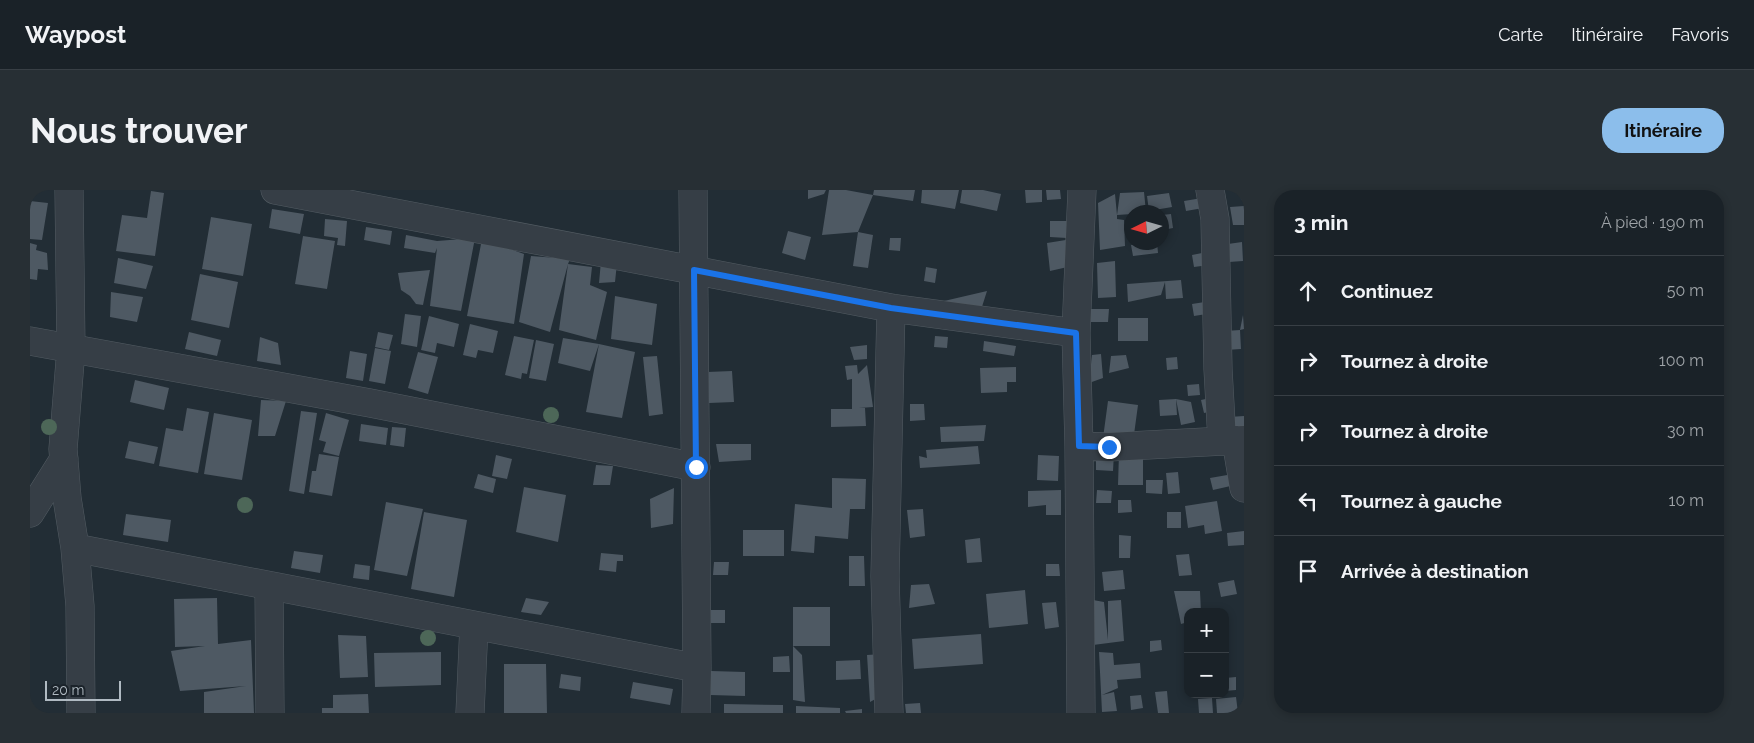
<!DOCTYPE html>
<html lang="fr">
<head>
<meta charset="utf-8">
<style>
	:root { --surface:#1a2228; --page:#272f34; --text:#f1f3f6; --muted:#9fa4a8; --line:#383f45; --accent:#8cbeeb }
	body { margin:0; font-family:Raleway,sans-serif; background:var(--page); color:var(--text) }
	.controls { position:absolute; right:15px; bottom:15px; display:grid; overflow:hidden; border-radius:10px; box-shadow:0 2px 8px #0003 }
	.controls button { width:45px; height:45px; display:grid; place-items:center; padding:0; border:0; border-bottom:1px solid var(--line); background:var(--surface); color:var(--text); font:25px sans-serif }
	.compass { position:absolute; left:1094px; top:15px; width:45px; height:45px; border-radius:50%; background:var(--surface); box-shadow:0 2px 8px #0003; rotate:265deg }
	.scale { position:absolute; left:15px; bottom:12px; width:76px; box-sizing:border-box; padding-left:5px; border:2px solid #b0bac2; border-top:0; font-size:14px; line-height:18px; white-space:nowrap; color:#b0bac2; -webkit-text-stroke:4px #1b232a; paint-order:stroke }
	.stop { position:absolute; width:15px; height:15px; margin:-11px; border:4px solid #1a73e8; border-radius:50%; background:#fff }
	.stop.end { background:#1a73e8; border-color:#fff; box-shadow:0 1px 5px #0008 }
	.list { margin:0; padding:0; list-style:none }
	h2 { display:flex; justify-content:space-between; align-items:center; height:65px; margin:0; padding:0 20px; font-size:21px }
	h2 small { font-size:16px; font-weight:400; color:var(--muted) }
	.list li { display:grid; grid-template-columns:32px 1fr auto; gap:15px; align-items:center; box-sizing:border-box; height:70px; padding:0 20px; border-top:1px solid var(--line) }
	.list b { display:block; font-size:19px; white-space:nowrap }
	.list em { font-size:16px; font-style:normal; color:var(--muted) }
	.icon { flex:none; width:28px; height:28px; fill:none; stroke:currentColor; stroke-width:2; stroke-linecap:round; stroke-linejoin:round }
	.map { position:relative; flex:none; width:1214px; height:523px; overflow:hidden; border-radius:20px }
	header { display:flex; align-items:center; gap:30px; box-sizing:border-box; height:70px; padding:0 25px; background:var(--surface); border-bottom:1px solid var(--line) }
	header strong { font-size:24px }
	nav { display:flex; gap:28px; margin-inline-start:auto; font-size:18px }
	.intro { display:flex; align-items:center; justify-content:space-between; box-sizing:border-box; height:120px; padding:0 30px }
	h1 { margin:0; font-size:35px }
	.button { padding:12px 22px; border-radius:20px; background:var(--accent); color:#111; font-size:18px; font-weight:700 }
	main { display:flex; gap:30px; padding:0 30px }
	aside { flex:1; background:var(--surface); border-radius:20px; box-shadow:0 2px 8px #0003 }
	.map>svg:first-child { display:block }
</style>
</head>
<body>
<header>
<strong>Waypost</strong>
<nav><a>Carte</a><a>Itinéraire</a><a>Favoris</a></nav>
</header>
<div class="intro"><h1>Nous trouver</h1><a class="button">Itinéraire</a></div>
<main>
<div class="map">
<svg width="1214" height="523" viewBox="0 0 1214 523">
	<rect width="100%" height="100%" fill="#222d35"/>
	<!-- building -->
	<path fill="#4e5963" d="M778 0H796L794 4 778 9Z
		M799 0H816L843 5 844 0H885L883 11 843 5 828 42 792 45Z
		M892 0H929L925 19 891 13Z
		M932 0H953L971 4 967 21 930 13Z
		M995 0H1012V12L996 13Z
		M1016 0H1030L1031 9 1017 10Z
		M1210 0H1214V9L1211 10Z
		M121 1 134 3 125 66 86 61 92 25 117 28Z
		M1114 2 1116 22H1102V24L1087 25V29L1094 30 1095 56 1070 60 1068 13 1085 4 1087 25 1090 3Z
		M1139 3 1142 17 1119 21 1117 6Z
		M1172 8 1173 18 1156 21 1154 11Z
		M0 11 18 13 12 50 0 49Z
		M1214 16V35H1203L1200 17Z
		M242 19 274 24 270 44 239 38Z
		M1141 24 1143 38 1133 40 1132 25Z
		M181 27 222 34 213 86 172 79Z
		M295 29 317 31 315 56 307 55 308 48 294 46Z
		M1020 31H1037V48L1020 47Z
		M336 37 362 41 360 55 334 50Z
		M758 41 781 47 775 70 752 63Z
		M828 42 843 45 838 78 823 76Z
		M376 45 407 51 445 48 431 121 400 116 407 58 405 63 374 58Z
		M273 46 305 51 297 99 265 94Z
		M860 48H871L870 61 859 60Z
		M452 49 494 64 484 134 437 126Z
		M1042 49V76L1020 81 1017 53Z
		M1115 52H1127L1128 63 1103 66 1101 55Z
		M1212 52 1213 71 1199 72 1198 54Z
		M0 53 7 55 6 60 17 63 18 80 8 79 7 90 0 89Z
		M1177 62 1179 75 1164 77 1162 65Z
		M501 66 540 69 538 74 562 77 560 95 577 102 566 150 529 140 538 74 520 142 489 132Z
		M88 68 123 76 116 99 84 93Z
		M571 71 587 73 585 92 569 93Z
		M1085 71 1086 107 1068 108 1067 73Z
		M896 77 907 79 905 93 894 91Z
		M400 80 393 115 386 114 380 106 371 100 368 83Z
		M170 84 208 92 199 138 161 130Z
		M1151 90 1153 108 1136 109 1135 92 1131 105 1098 112 1097 94Z
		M957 101 950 123 914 111Z
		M81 102 113 107 107 132 80 127Z
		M585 106 627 114 622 155 581 149Z
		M1181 111 1183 123 1164 126 1162 114Z
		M1061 119H1079L1078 132H1061Z
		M375 124 391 126 387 157 371 154Z
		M1213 125 1214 139 1210 140 1211 159 1196 160 1195 141 1210 140Z
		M399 126 429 134 424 157 407 153 405 163 391 160Z
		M1088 128H1118V151H1088Z
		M440 134 468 141 463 163 448 160 446 168 433 165Z
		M159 142 191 150 187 166 155 159Z
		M348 142 363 145 359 160 345 157Z
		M484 146 504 150 497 184 492 183 491 189 475 185Z
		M905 146 918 147 917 158 904 157Z
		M230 147 248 153 251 175 227 171Z
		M533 148 569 154 560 181 528 173Z
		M506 150 524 154 516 191 499 188Z
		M954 151 986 156 984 166 953 161Z
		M569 154 605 162 592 228 556 222Z
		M837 155V169L824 170 820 157Z
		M345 158 361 161 355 194 339 191Z
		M320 161 337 164 333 191 316 188Z
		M388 162 408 167 398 204 378 198Z
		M1071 164 1073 188 1059 193 1062 165Z
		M1096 165 1099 178 1079 183 1081 166Z
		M627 166 633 224 619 226 613 167Z
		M1147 167 1148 179 1137 180 1136 168Z
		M827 175 828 184 837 175 843 217 829 218H835L836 236 801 237V219H822V189L817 190 815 176Z
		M986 177V192H977V202L951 203 950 178Z
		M702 181 704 212 679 213 677 182Z
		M105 190 139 198 134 220 100 212Z
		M1169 194 1170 205 1158 206 1157 195Z
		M1180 208 1183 221 1174 223 1171 210Z
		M1146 209 1147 225 1130 226 1129 210 1146 209 1161 212 1165 232 1151 235Z
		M231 210 256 211 245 246H228Z
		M1078 211 1108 215 1103 252 1073 248Z
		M880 214H894L895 230 880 231Z
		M157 218 179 222 168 283 129 276 136 238 153 241Z
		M271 221 287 223 274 304 259 301Z
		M184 223 222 230 212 290 174 284Z
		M296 223 319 230 309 266 293 262 296 252 289 250Z
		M1214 226V242L1205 243 1199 227Z
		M331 234 358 238 356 255 329 251Z
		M956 235 954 251 911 252 910 237Z
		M362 237 376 238 374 257 360 255Z
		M99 251 128 257 124 274 95 268Z
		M686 254H721V270L689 272Z
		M948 256 950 274 890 278 889 266 897 268 896 260Z
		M1066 262 1084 263 1083 281 1066 280Z
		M1089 263H1113V295H1088Z
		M289 264 309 267 302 306 279 302 282 281H286Z
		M466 265 482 269 477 289 462 286Z
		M1008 265 1029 266 1028 291 1007 290Z
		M566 275 583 276 580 295H563Z
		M1148 282 1150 303 1138 304 1136 283Z
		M448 284 466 289 463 303 444 298Z
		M1203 284 1205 295 1183 300 1180 288Z
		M802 288 836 289 835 319H820L818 349 785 346 784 363 761 361 765 314 802 318Z
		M1116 290H1133L1132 304 1116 303Z
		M494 297 536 305 528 352 486 342Z
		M644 298 643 334 621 338 620 309Z
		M1031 300V325H1016V315L998 317V301Z
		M1067 300 1082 301 1081 313H1066Z
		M1088 310H1101L1102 322 1088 323Z
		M1187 311 1192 341 1175 344 1174 335 1158 338 1155 316Z
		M356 312 393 319 377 386 344 380Z
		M893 319 895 346 880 348 877 320Z
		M394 322 437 330 424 407 381 399Z
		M1137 322H1151V338H1137Z
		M96 324 141 330 138 352 93 345Z
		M713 340H754V366H713Z
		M1214 341V355L1198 356 1197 343Z
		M1089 345 1101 346 1100 368H1089Z
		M950 348 952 372 937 373 935 350Z
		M264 361 293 365 290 383 261 378Z
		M571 363 593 365V371H587L586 382 569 380Z
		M1159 364 1162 385 1149 386 1146 365Z
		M819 366H834L835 396H819Z
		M684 372H699L698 385H683Z
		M325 374 340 376 339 390 323 388Z
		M1016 374H1029L1030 386H1016Z
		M1093 380 1095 399 1074 401 1072 382Z
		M1204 390 1207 404 1191 407 1188 393Z
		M899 394 905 414 879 418 881 395Z
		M995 400 998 434 959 438 956 404Z
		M1144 401H1170L1171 422H1158V432L1151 434Z
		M187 408 188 454 221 450 224 523H174V502L216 496 150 501 141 461 175 456 145 457 144 409Z
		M496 408 519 412 511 425 491 422Z
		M1063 410 1074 412 1078 450V411L1091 410 1094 451 1063 455Z
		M1026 412 1029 437 1015 439 1012 413Z
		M763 417H800V456H763L772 465 775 512 763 510Z
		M680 420H695V433H680Z
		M951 444 953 474 884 479 882 449Z
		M308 445 336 446 338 487 310 488Z
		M1131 450 1132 460 1120 462V451Z
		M411 462V495L345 497 344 463Z
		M1069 462 1083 463 1084 475 1110 473 1111 488 1087 490 1088 498 1072 505 1084 502 1087 521 1072 522Z
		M852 464 851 506 840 512 837 465Z
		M759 466 760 482H743V467Z
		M830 470 831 489 806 490V471Z
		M474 474H516L517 523H474Z
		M681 481 715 482V506L680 505Z
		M531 484 551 487 550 501 529 498Z
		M1206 487V500L1195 501V488Z
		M603 492 643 499 640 515 600 508Z
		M1137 501 1139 523H1128L1125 502Z
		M338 504 339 523H292V518H303V505Z
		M1111 505 1113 518 1101 520 1100 506Z
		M1206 507 1208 523H1187L1186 509Z
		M1182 508 1183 523H1169L1168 509Z
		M890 513 891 523H876L875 514Z
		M694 514 753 515V523H694Z
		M766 516 810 518V523H766Z
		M832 519V523H816L815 521Z"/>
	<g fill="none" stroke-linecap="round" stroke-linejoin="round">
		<defs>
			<path id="street" d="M39 0 41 159 33 259 37 308 45 358 50 416 51 523
				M245 0 861 118 1046 143
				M663 0 667 478 666 523
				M1180 0 1185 29 1188 179 1192 251
				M0 151 340 213 666 277
				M1206 250 1214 298
				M1049 256 1079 257 1214 250
				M0 323 34 269
				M45 358 667 478
				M239 396 240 523
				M440 523 444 435
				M859 523 855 386 861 118
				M1051 523 1049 256 1046 143 1052 0"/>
		</defs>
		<!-- street casing -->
		<use href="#street" stroke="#535c63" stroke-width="29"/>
		<!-- street -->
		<use href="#street" stroke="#363e46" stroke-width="28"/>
	</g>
	<!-- trees -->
	<g fill="#4d6758">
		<circle cx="521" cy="225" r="8"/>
		<circle cx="19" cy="237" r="8"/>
		<circle cx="215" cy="315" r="8"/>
		<circle cx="398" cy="448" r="8"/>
	</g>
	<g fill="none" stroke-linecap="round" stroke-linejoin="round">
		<!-- route -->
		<path stroke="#1a73e8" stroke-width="6" d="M666 277 664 80 861 118 1046 143 1049 256 1079 257"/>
	</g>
</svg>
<div class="controls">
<button>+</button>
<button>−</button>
</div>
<svg class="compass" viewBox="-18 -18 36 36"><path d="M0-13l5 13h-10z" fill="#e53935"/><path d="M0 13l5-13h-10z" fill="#9fa4a8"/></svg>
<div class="scale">20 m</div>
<div class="stop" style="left:666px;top:277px"></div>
<div class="stop end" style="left:1079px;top:257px"></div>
</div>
<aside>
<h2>3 min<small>À pied · 190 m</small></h2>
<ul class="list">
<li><svg class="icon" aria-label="ahead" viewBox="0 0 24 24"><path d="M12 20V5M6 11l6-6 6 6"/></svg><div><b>Continuez</b></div><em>50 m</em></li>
<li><svg class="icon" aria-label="right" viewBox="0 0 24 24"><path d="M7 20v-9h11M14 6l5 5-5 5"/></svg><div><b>Tournez à droite</b></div><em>100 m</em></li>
<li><svg class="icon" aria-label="right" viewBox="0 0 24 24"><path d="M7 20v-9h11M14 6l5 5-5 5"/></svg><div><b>Tournez à droite</b></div><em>30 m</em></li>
<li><svg class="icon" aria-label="left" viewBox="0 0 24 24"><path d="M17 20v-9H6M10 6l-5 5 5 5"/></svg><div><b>Tournez à gauche</b></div><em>10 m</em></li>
<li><svg class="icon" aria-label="arrive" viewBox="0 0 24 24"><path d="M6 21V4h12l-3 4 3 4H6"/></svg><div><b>Arrivée à destination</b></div></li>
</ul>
</aside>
</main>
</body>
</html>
